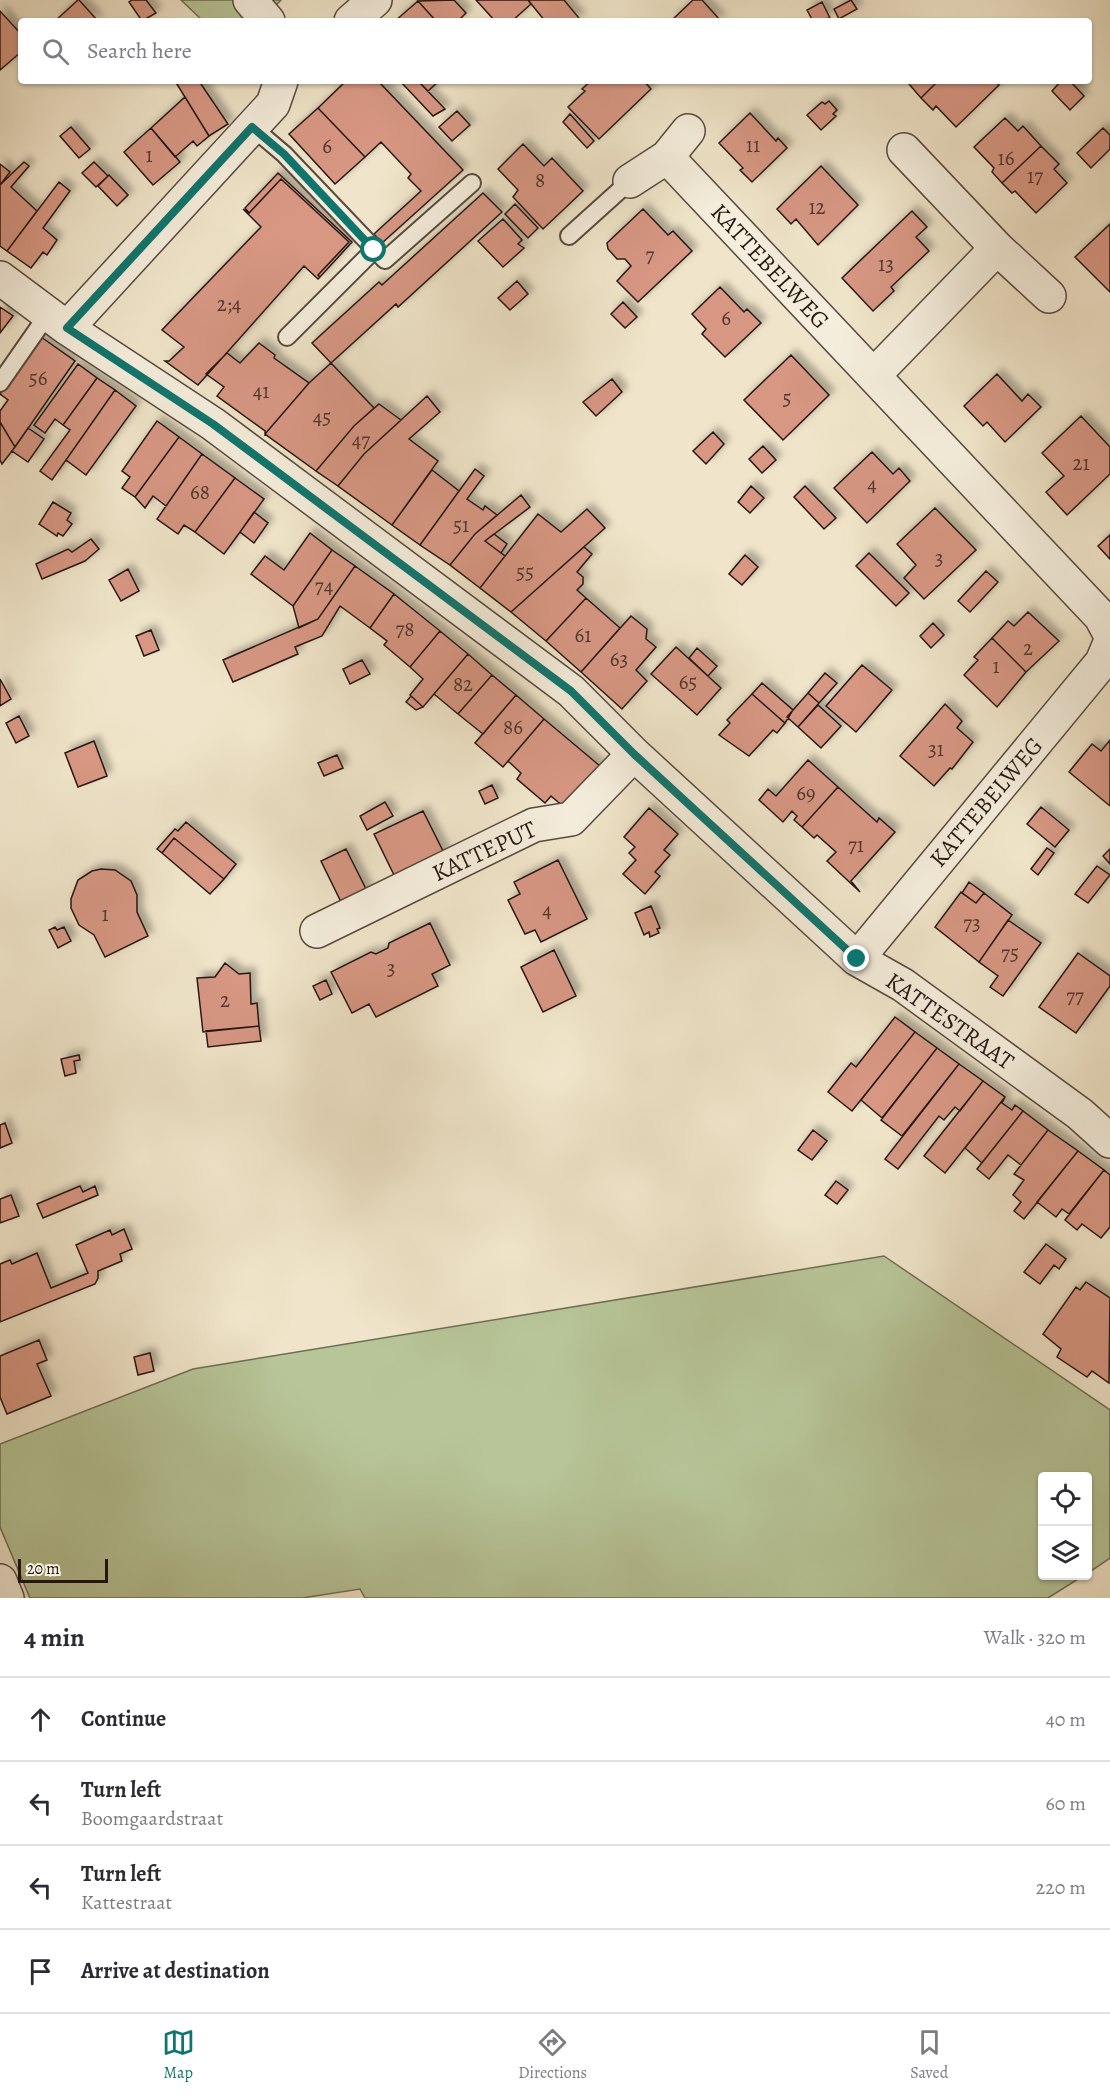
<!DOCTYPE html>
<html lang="en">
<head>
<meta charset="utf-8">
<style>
	:root { --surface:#fff; --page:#f7f7f7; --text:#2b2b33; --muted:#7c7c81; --line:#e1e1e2; --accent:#0f766e }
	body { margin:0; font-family:Alegreya,serif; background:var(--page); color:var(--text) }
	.controls { position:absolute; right:18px; bottom:18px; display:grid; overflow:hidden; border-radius:6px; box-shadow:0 2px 4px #0004 }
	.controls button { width:54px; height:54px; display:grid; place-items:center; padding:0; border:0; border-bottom:2px solid var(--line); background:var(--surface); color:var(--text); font:30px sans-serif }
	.scale { position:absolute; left:18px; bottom:15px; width:90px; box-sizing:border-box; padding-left:6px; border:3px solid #261712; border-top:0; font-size:16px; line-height:21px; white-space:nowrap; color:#261712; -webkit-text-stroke:4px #f5eedd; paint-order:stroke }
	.stop { position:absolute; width:18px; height:18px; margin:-14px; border:4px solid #0f766e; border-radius:50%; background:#fff }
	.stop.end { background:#0f766e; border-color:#fff; box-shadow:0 2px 6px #0008 }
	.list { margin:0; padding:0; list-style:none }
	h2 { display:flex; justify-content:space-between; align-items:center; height:78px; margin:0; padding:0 24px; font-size:26px }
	h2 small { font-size:20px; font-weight:400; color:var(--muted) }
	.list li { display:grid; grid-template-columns:39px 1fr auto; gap:18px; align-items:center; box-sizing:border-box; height:84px; padding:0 24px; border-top:2px solid var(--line) }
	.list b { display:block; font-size:22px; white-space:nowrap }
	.list p { margin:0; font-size:20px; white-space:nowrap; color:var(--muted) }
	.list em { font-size:20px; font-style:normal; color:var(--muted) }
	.icon { flex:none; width:33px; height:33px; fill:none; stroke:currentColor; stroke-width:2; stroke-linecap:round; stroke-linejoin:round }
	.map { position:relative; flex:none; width:1110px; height:1598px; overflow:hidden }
	.search { position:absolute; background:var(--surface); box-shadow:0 2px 4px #0004; left:18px; right:18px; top:18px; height:66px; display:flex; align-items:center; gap:15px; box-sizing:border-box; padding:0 21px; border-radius:6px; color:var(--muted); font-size:22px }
	.sheet { height:414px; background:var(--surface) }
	nav { display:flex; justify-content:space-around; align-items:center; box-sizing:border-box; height:84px; border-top:2px solid var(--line); background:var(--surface); font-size:16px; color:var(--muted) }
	nav a { display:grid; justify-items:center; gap:3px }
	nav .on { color:var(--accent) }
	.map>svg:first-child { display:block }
</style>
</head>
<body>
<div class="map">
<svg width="1110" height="1598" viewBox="0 0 1110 1598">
	<defs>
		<filter id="shadow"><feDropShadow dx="5.5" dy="-5.5" stdDeviation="3" flood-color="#0004"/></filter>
	</defs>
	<rect width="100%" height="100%" fill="#f0e5ca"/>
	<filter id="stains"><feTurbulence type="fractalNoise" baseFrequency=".00333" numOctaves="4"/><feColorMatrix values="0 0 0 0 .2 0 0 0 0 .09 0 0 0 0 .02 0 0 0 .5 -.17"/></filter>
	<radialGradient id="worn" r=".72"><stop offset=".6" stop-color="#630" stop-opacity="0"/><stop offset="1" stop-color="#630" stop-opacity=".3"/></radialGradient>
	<!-- green -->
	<path fill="#b7c598" stroke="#6e6e55" stroke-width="1.5" d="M181 0H281L261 21H203Z
		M884 1256 1110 1410V1558L1088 1573V1476H1042V1576H1083L1048 1598H365L360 1589 302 1598H30L0 1527V1444L193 1369Z"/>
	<!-- building -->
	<path fill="#d79783" stroke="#261712" stroke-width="1.5" filter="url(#shadow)" d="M79 0 98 21H55L78 0Z
		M132 0H146L156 13 142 21 129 2Z
		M454 0 466 13 458 21H436L418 1Z
		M476 0H528L531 4 512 21H495Z
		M528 0H564L579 18 575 21H545Z
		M693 0H702L721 21H671Z
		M851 0 857 9 839 19 834 9Z
		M418 1 436 21H395Z
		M822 2 830 18 813 21 807 10Z
		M0 11 21 34V52L0 70Z
		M175 81H199L228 124 209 136Z
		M346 81H378L463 170 382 243 374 234 421 191 408 178 411 174 381 142 365 157 318 108Z
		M400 81H418L445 109 433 116Z
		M418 81H439L428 91Z
		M591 81H644L651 89 599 139 568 107 585 91 582 89Z
		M938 81H995L999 85 956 127 936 106 933 110 921 98Z
		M938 81 921 98 909 84 912 81Z
		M1061 81H1070L1084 96 1070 110 1052 91Z
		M185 97 209 136 197 146 193 141 175 157 151 128Z
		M829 101 837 110 833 114 836 116 821 130 807 115 822 102 825 104Z
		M318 108 365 157 335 184 289 134Z
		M457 111 470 125 452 141 439 127Z
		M750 113 776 141 778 138 787 148 752 182 740 170 743 168 719 143Z
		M570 114 594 141 587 148 563 122Z
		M1005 118 1018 131 1023 126 1041 146 1002 183 992 172 994 168 974 147Z
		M71 127 90 149 79 158 60 136Z
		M151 128 180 162 153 185 124 152Z
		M1103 128 1110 135V149L1091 168 1077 153Z
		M523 144 544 166 552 158 583 191 543 229 513 197 518 190 498 169Z
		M1041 146 1059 164 1054 169 1067 183 1036 213 1015 191 1012 193 1002 183Z
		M24 162 29 166 11 187 37 211 7 251 0 246V185Z
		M94 162 108 176 96 187 82 173Z
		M0 164 10 172 0 185Z
		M821 166 858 205 818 245 796 219 791 224 777 209Z
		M278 173 352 242 320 277 318 275 349 242 281 179 249 213 245 208Z
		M109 175 128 195 117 206 98 186Z
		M281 179 349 242 318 275 320 277 318 279 304 266 198 385 165 361H169L184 347 162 330 261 227 243 209 249 213Z
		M59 182 70 191 43 228 57 240 47 255 43 252 31 268 7 251Z
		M483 193 502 212 398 307 396 304 331 363 312 343 379 282 382 285Z
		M515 204 538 228 528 238 505 214Z
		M643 209 668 235 673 231 692 251 638 302 617 281 631 266 625 259H617L608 249 607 243Z
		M912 211 927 227 916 237 929 251 891 287 894 291 873 311 842 278Z
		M503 219 522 240 518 244 524 248 503 267 478 241Z
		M1110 224V292L1075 257Z
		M517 281 528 294 510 310 498 298Z
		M720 287 744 312 747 309 761 323 725 357 702 334 706 329 692 314Z
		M623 302 637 317 625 328 611 314Z
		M0 307 13 316 0 333Z
		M41 337 75 361 15 447 0 422V411L8 400 0 394Z
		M259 343 275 355 274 358 309 383 265 434V431L217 396 224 387 206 374 227 353 240 363Z
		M791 355 829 395 783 440 744 400Z
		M331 363 374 408 354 426 316 471 265 434 309 383Z
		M78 364 97 378 63 425 55 419 45 433 34 425Z
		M997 374 1022 401 1028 394 1041 407 1005 442 987 422 983 426 964 406Z
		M97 378 115 390 52 480 40 471 70 430 63 425Z
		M612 379 622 392 596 416 583 402Z
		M115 390 136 406 86 475 66 460Z
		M427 396 440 412 409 439 438 461 392 525 338 486 364 454Z
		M379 404 401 420 364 454 338 486 316 471 354 426Z
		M1081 416 1110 447V474L1067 515 1046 492 1064 476 1042 453Z
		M157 421 179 437 135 497 122 488 130 477 122 471Z
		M0 422 15 447 2 464 0 460Z
		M28 428 44 439 28 462 12 451Z
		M713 432 724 444 706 464 693 451Z
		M179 437 202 454 166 506 153 496 145 508 135 497Z
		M763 446 776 460 762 473 749 459Z
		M872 452 893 474 899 468 910 481 867 523 834 488Z
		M202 454 235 478 195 532 184 525 178 534 157 519Z
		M475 469 484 476 467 499 483 510 485 506 497 515 475 534 450 565 420 545Z
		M432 470 459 491 420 545 392 525Z
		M235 478 264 499 224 554 195 532Z
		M751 486 764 498 750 513 738 502Z
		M805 486 836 518 824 529 794 497Z
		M521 495 530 507 485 541 505 556 480 588 450 565 475 534Z
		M53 502 71 513 67 520 72 524 63 536 58 533 57 536 39 524Z
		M935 508 976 550 924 599 904 578 916 565 897 544Z
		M587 509 605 528 511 612 480 588 538 514 561 532Z
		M254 512 268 523 254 543 240 532Z
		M310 533 332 550 293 606 251 574 265 556 284 570Z
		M494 534 507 544 501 553 485 541Z
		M1110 535V559L1098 546Z
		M91 539 99 549 85 561 42 579 36 564 68 549 72 552Z
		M584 547 592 554 577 572 583 577V584L577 590 586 598 546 641 511 612Z
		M332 550 355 566 318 619 299 628 293 606Z
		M869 553 909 593 896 606 856 566Z
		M745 555 758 567 742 585 729 574Z
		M355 566 394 594 370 628 340 606 322 636 295 647 298 654 233 682 223 660 318 619Z
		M128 569 139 591 121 601 109 580Z
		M986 571 998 582 970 612 958 601Z
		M394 594 440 631 410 667 384 645 387 641 370 628Z
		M586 598 620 628 581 672 546 641Z
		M1028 612 1059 641 1026 672 992 638 1008 621 1014 626Z
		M631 616 647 629 646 639 656 647 636 670 647 681 622 709 581 672Z
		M933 623 944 635 931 648 920 636Z
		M151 630 159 650 144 656 136 636Z
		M440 631 468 654 423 707 410 695 423 679 410 667Z
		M992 638 1026 672 997 707 964 675 978 660 974 657Z
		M676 647 721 688 697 715 651 674Z
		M697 648 717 666 708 676 689 658Z
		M468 654 492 675 458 714 434 694Z
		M362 660 370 674 350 684 343 669Z
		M862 665 892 690 856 732 826 706Z
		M825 673 837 683 819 703 808 693Z
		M492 675 516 695 483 734 458 714Z
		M0 679 11 699 0 706Z
		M762 683 793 710 785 723 752 694Z
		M808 693 819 703 798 727 787 717Z
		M752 694 785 723 777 733 773 730 749 756 719 735 730 723 727 720Z
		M516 695 544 719 503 767 475 743Z
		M411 696 423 707 416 710 406 702Z
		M945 704 962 721 957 728 973 742 952 769 950 768 934 786 900 756Z
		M818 705 841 726 821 748 798 727Z
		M19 716 29 736 16 743 6 723Z
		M544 719 600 766 565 808 551 796 545 803 517 779 521 773 508 761Z
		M1110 740V806L1069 772 1092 744 1101 751Z
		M94 741 107 776 78 787 65 753Z
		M337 755 343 768 324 776 318 763Z
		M808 760 838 787 802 827 794 820 797 816 792 811 783 822 759 800 768 789 776 796Z
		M492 785 498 798 485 804 479 791Z
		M838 787 877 822 879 818 895 832 851 881 860 892 827 861 836 852 817 835 814 838 802 827Z
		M385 802 393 816 367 830 360 816Z
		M1041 807 1069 830 1055 847 1027 824Z
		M649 808 678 834 664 850 670 855 655 872 660 876 645 894 623 874 636 860 629 853 635 847 624 837Z
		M423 811 445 855 396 879 374 834Z
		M186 822 236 864 224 879 174 838 162 853 157 849 175 829 178 831Z
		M174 838 224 879 210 894 162 853Z
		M1047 848 1054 853 1038 875 1031 869Z
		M346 849 368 893 343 906 321 861Z
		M1110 849V864L1103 856Z
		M558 860 587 919 541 942 535 930 525 934 508 900 520 894 514 882Z
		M1097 866 1110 875 1088 903 1075 894Z
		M101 869 115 870 131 881 137 895V912L148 936 105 957 94 935 79 925 71 908V899L78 880 92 871Z
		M969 882 984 893 976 903 962 893Z
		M961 892 976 903 984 893 1012 915 979 962 935 927Z
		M651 906 660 928 657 929 659 933 650 937 649 932 644 935 635 913Z
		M1008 920 1041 943 1003 996 990 987 998 976 979 962Z
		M430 923 450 965 432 974 438 986 376 1017 369 1004 352 1013 331 972 371 952 376 954 388 948 389 943Z
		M55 927 57 930 64 927 71 941 58 948 49 930Z
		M554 950 576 996 543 1012 521 967Z
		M1078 953 1110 976V986L1076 1033 1039 1007Z
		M225 963 239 974 250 973 251 1004 257 1003 259 1026 203 1032 197 978 215 977Z
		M326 980 332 994 320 1000 313 986Z
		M895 1017 915 1032 852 1111 828 1092 851 1063 856 1067Z
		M259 1026 261 1041 208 1047 206 1031Z
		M915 1032 937 1048 882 1118 861 1100Z
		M937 1048 959 1064 902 1136 881 1120Z
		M79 1055 80 1060 74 1061 76 1073 65 1076 61 1059Z
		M959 1064 983 1081 960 1111 955 1107 944 1120 939 1116 898 1169 885 1159Z
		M983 1081 1005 1097 945 1173 924 1156Z
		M1005 1097 1002 1103 1012 1110 1015 1105 1023 1111 982 1163 965 1148Z
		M1023 1111 1048 1130 1021 1165 1008 1155 989 1179 977 1169Z
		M5 1123 12 1143 0 1148V1125Z
		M813 1130 827 1141 812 1160 798 1150Z
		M1048 1130 1078 1151 1024 1219 1014 1211 1021 1202 1013 1195 1024 1180 1014 1174Z
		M1078 1151 1104 1170 1069 1214 1062 1209 1056 1217 1037 1202Z
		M1104 1170 1110 1175V1227L1101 1238 1082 1224 1077 1230 1065 1220Z
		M836 1181 848 1190 837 1204 825 1195Z
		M80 1186 83 1192 95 1186 98 1195 43 1218 37 1204Z
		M11 1195 19 1216 0 1223V1199Z
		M124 1229 132 1249 120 1254 122 1261 98 1271V1278L95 1284 0 1322V1264L10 1260 12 1264 37 1253 51 1288 88 1273 76 1245 110 1230 112 1235Z
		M1046 1244 1066 1259 1059 1269 1054 1265 1040 1284 1024 1272Z
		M1086 1282 1110 1298 1109 1383 1092 1371 1087 1377 1057 1357 1061 1349 1043 1334 1076 1287 1080 1290Z
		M39 1340 47 1360 37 1364 51 1396 7 1414 0 1397V1356Z
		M150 1353 154 1371 138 1375 134 1357Z"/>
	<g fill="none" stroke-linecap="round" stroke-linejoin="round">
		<defs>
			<path id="service" d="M252 127 284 154 385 260 472 183
				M569 236 630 181
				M287 337 374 250
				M0 383 48 314"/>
			<path id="minor" d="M250 0 268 21
				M351 21 375 0
				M688 131 667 157 1101 617 1110 634
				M904 150 997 248 1049 296
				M630 181 667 157
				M0 278 67 328 213 424 571 691 634 754 857 959 903 985 1080 1114 1110 1141
				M67 328 273 104 281 81
				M874 375 997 248
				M317 931 534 825 571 819 634 754
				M857 959 1102 662 1110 643
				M0 1581 7 1598"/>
		</defs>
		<!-- service casing -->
		<use href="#service" stroke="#584a40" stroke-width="20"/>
		<!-- minor casing -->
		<use href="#minor" stroke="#584a40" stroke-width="36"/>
		<!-- service -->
		<use href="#service" stroke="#f5eedd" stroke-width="16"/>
		<!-- minor -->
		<use href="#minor" stroke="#f5eedd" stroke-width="33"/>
	</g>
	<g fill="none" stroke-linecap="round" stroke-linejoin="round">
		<!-- route -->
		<path stroke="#0f766e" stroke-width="8" d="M374 250 284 154 252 127 67 328 213 424 571 691 634 754 857 959"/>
	</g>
	<g text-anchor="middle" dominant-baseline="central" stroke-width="5" stroke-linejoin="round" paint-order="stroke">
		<!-- number labels -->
		<g font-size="21" fill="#52372e">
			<text x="753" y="145">11</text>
			<text x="327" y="146">6</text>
			<text x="149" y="155">1</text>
			<text x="1006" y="158">16</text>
			<text x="1035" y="176">17</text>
			<text x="540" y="180">8</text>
			<text x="817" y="207">12</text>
			<text x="650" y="255">7</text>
			<text x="886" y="264">13</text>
			<text x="229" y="304">2;4</text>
			<text x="726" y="318">6</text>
			<text x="38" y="378">56</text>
			<text x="261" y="391">41</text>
			<text x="787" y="398">5</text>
			<text x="322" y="417">45</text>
			<text x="361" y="440">47</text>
			<text x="1081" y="463">21</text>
			<text x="872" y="484">4</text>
			<text x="200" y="492">68</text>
			<text x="461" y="525">51</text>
			<text x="939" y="558">3</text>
			<text x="525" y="572">55</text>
			<text x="324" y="586">74</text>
			<text x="405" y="629">78</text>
			<text x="583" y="635">61</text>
			<text x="1028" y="648">2</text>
			<text x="619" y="659">63</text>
			<text x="996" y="666">1</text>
			<text x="688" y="682">65</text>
			<text x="463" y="684">82</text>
			<text x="513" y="727">86</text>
			<text x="936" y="749">31</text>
			<text x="806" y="793">69</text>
			<text x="856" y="845">71</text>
			<text x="547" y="910">4</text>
			<text x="105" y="914">1</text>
			<text x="972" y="923">73</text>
			<text x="1010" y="953">75</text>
			<text x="391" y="968">3</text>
			<text x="1075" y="996">77</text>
			<text x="225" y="1000">2</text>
		</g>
		<!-- street labels -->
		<g font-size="24" fill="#261712" stroke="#f5eedd">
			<text transform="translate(770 266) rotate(47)">KATTEBELWEG</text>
			<text transform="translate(986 802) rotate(-50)">KATTEBELWEG</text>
			<text transform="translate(484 851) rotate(-25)">KATTEPUT</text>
			<text transform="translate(950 1021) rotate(35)">KATTESTRAAT</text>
		</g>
	</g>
	<rect width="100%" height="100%" filter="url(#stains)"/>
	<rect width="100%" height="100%" fill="url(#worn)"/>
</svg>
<div class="controls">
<button><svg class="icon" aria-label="locate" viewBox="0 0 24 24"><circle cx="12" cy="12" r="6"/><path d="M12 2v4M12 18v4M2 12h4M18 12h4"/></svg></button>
<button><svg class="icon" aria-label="layers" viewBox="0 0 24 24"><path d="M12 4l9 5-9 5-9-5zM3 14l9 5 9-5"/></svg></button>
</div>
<div class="scale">20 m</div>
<div class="stop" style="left:374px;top:250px"></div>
<div class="stop end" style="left:857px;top:959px"></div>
<div class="search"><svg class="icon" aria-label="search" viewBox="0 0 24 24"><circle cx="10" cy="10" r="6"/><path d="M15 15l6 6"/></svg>Search here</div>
</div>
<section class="sheet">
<h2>4 min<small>Walk · 320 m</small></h2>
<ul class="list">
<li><svg class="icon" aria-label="ahead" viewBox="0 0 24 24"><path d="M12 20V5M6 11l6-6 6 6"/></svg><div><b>Continue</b></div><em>40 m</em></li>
<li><svg class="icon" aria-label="left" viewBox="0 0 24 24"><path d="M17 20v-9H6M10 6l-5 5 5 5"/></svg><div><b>Turn left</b><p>Boomgaardstraat</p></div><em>60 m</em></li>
<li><svg class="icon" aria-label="left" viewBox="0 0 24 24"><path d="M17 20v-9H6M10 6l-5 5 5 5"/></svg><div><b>Turn left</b><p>Kattestraat</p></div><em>220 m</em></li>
<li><svg class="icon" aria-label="arrive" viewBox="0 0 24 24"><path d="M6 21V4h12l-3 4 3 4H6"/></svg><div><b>Arrive at destination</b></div></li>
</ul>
</section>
<nav>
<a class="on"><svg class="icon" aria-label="map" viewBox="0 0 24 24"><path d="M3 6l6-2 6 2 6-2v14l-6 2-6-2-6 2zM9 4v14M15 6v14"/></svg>Map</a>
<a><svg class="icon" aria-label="directions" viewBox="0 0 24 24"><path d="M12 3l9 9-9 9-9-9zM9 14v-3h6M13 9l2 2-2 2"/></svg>Directions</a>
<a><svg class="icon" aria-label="saved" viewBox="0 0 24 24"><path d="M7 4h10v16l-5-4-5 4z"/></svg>Saved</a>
</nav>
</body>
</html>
